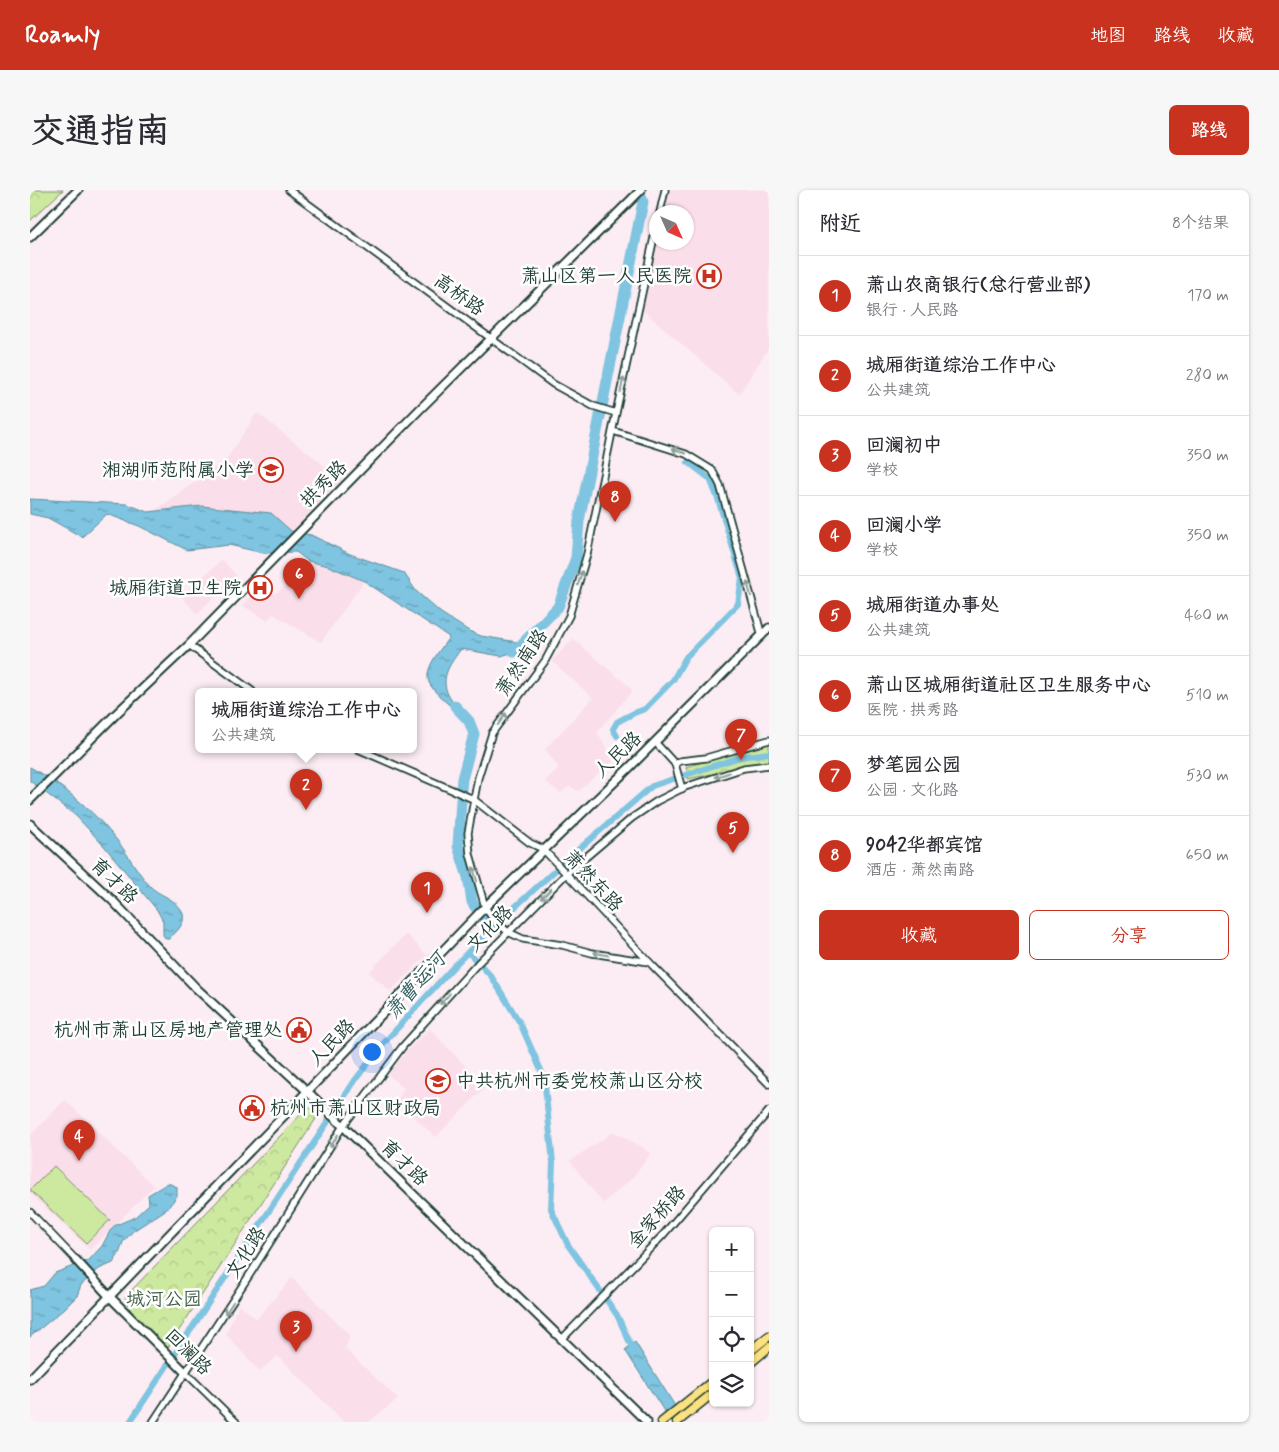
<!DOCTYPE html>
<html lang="zh">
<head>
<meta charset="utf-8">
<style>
	:root { --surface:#fff; --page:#f7f7f7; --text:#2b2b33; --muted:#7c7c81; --line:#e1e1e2; --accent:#c8321e }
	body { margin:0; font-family:Mynerve,"LXGW WenKai TC",sans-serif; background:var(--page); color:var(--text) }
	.controls { position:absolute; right:15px; bottom:15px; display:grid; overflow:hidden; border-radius:8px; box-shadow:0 1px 4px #0004 }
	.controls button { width:45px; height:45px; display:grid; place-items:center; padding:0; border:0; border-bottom:1px solid var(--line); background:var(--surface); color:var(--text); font:25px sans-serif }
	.compass { position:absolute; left:619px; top:15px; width:45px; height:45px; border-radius:50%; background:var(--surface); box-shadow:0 1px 4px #0004; rotate:135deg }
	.you { position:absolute; left:341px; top:861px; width:18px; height:18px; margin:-12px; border:4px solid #fff; border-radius:50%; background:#1a73e8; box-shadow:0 0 0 8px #1a73e833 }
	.badge { display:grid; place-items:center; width:32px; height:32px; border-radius:50%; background:var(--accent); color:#fff; font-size:16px; font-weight:700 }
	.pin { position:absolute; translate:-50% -41px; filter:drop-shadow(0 1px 2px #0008) }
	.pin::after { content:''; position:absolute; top:26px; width:18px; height:15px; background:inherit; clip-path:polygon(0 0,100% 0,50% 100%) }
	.popup { position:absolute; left:165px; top:498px; width:222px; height:65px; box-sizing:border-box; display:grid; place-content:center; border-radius:8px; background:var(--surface); filter:drop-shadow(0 1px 4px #0005); font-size:16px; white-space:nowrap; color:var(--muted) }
	.popup b { font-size:19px; color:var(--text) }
	.popup::after { content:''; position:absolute; left:50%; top:100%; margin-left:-10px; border:10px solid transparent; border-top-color:var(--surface) }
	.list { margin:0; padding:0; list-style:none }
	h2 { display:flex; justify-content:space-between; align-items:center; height:65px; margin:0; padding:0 20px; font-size:21px }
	h2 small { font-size:16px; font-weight:400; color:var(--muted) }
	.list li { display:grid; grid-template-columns:32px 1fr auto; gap:15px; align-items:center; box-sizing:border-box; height:80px; padding:0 20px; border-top:1px solid var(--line) }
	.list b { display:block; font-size:19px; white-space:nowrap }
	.list p { margin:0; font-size:16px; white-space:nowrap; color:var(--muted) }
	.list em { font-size:16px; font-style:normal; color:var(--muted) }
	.actions { display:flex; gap:10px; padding:15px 20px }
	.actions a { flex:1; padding:11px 0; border:1px solid var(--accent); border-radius:8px; text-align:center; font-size:18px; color:var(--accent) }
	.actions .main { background:var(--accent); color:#fff }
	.icon { flex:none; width:28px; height:28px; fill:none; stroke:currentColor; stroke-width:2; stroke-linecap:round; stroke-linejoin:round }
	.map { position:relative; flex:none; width:739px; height:1232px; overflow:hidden; border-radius:8px }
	header { display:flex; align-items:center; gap:30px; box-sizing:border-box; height:70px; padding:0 25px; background:var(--accent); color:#fff }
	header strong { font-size:24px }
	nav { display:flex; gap:28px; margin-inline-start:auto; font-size:18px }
	.intro { display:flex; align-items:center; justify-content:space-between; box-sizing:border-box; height:120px; padding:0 30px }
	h1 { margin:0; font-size:35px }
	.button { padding:12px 22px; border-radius:8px; background:var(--accent); color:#fff; font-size:18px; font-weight:700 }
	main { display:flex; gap:30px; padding:0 30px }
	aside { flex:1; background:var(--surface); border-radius:8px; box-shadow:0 1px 4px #0004 }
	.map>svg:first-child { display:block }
</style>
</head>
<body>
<header>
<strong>Roamly</strong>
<nav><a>地图</a><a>路线</a><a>收藏</a></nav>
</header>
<div class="intro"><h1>交通指南</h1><a class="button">路线</a></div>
<main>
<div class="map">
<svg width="739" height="1232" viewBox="0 0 739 1232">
	<defs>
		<pattern id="forest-crowns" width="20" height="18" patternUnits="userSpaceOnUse" patternTransform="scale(1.25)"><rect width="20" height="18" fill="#cde89f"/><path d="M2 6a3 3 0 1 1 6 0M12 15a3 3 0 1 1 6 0" fill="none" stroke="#b0c88a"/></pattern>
		<pattern id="water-ripples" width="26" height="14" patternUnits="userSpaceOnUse" patternTransform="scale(1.25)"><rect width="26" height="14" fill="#7fc4e0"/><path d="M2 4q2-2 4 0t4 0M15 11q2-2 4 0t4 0" fill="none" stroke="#67a0b6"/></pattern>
	</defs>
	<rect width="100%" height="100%" fill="#fcecf3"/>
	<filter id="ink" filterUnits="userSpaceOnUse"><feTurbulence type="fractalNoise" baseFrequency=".02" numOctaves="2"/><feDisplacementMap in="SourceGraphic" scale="10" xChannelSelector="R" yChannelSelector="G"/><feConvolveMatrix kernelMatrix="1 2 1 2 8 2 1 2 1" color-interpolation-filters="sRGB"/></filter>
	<g filter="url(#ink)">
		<!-- built -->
		<path fill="#fadeea" d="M640 0H739V157L709 204 613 120 627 53 656 52V22H633Z
			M227 223 313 290 261 341 241 323 171 316 123 322 196 270Z
			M192 370 206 385 167 424 151 406Z
			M282 372 334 391 291 452 243 424 237 430 212 415 235 393 246 404Z
			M543 449 603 500 567 542 583 571 548 601 540 596 530 603 515 591 529 578 515 559 563 508 522 471Z
			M376 744 397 765 360 801 339 782Z
			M400 839 455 897 406 947 367 912 374 898 358 885 375 863Z
			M35 910 124 996 60 1060 0 1003V946Z
			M584 942 612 957 620 964 601 989 573 1013 540 971Z
			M262 1088 320 1146 315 1159 368 1209 338 1232H314L248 1166 229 1181 196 1144 209 1115 227 1129Z"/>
		<!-- forest -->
		<path fill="url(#forest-crowns)" stroke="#76926a" d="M0 0H33L0 31Z
			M739 553V572L658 589 656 577Z
			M278 917 289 924 137 1159 101 1121 95 1107Z"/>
		<!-- garden -->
		<path fill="#cde89f" stroke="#76926a" d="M24 976 80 1030 56 1053 0 1000Z"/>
		<!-- water -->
		<path fill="url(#water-ripples)" stroke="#598e9b" d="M0 309 97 314 118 322 171 316 241 323 261 341 281 345 320 364 374 383 386 401 411 423 439 441 451 446 493 453 484 462 471 466 431 459C416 479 407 493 425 515L424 519C416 512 407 505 401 496 390 481 411 460 419 447L334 391 298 376 278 371 266 362 233 363 199 355 157 360 109 336 77 324 52 347 18 328 0 324Z
			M0 577C28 593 59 616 80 642 95 658 104 678 119 695 128 706 148 708 153 724 156 734 145 743 139 749H136L133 745V731L127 720 75 657 46 626 0 591Z
			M138 993 147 997V1006L137 1019 103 1041 93 1052 89 1064 83 1073 69 1079 51 1095 47 1106 34 1119 0 1147V1100L14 1096 25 1083 59 1070 72 1056 80 1041 84 1036 105 1027 119 1014 118 1005Z
			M605 1152 655 1232H641L595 1160Z"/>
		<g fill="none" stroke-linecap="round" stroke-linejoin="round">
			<!-- canal -->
			<path stroke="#7fc4e0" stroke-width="6" d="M587 546 583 539 587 532 604 523 615 519 643 490 656 467 708 414 712 388 688 309 680 289 658 272
				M438 762 461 786 490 833 514 887 523 973 521 1019 538 1055 587 1125 601 1155
				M100 1232 326 889 352 855 425 775 462 738 542 665 622 596 710 567 739 563"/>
			<!-- river -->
			<path stroke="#7fc4e0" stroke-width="11" d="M484 462 528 417 546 368 549 331 613 12 609 0
				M425 516 439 531 444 544 432 589 431 599
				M431 610 428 656 438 687 442 712 446 718
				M453 726 462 738"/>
			<defs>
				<path id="tertiary" d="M259 0 523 194 563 216 586 223
					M630 22 635 0
					M583 241 656 264 682 280 690 295 732 446
					M159 455 222 501
					M625 552 645 574 652 599
					M328 559 443 609 500 653 513 659 623 776 739 894
					M645 574 650 571 676 568 739 550
					M619 772 562 763 532 755 493 749 478 742 463 729 455 717 440 664 438 643 448 588 462 543 515 471 539 426 557 364 586 223 626 38
					M0 1022 46 1070
					M533 1148 633 1045 739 921
					M156 1183 206 1232
					M123 1232 222 1081 313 936 373 856 448 773 536 684 602 628 627 611 655 597 714 578 739 575"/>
				<path id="secondary" d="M0 47 48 0
					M0 610 88 522 159 455 390 219 611 0
					M0 634 82 710 166 798 277 901 617 1232
					M46 1070 79 1106 156 1183
					M0 1189 455 717 601 576 739 438"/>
				<path id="primary" d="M720 1161 739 1146
					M720 1173 739 1157
					M632 1232 683 1191
					M647 1232 683 1203"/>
			</defs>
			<!-- tertiary casing -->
			<use href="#tertiary" stroke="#1f3d34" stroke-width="9"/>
			<!-- secondary casing -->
			<use href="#secondary" stroke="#1f3d34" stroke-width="11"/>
			<!-- primary casing -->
			<use href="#primary" stroke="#1f3d34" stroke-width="11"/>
			<!-- tertiary -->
			<use href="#tertiary" stroke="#fff" stroke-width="5.5"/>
			<!-- secondary -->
			<use href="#secondary" stroke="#fff" stroke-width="7"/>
			<!-- primary -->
			<use href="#primary" stroke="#fbe180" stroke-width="8"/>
		</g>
		<!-- one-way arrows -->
		<defs><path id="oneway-shaft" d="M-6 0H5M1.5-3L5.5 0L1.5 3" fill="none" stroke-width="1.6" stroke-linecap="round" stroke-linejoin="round" transform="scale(1.25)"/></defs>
		<g stroke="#8f9e9a">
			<use href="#oneway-shaft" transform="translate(592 195) rotate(-78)"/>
			<use href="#oneway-shaft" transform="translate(649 261) rotate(-159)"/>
			<use href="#oneway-shaft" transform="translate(550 388) rotate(-73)"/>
			<use href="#oneway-shaft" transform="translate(719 399) rotate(-106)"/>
			<use href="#oneway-shaft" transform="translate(472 529) rotate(-55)"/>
			<use href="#oneway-shaft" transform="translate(692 585) rotate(162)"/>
			<use href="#oneway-shaft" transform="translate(445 684) rotate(-106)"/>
			<use href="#oneway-shaft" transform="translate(516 704) rotate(135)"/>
			<use href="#oneway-shaft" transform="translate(571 764) rotate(-169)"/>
			<use href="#oneway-shaft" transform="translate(415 809) rotate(132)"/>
			<use href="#oneway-shaft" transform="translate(304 951) rotate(122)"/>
			<use href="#oneway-shaft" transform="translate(199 1118) rotate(123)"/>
		</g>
	</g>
	<!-- icons -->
	<defs>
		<symbol id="hospital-ring" viewBox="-11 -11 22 22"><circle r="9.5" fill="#fff" stroke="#c8321e" stroke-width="1.5"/><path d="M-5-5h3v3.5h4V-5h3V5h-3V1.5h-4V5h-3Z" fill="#c8321e"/></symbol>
		<symbol id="school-ring" viewBox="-11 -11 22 22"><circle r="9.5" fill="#fff" stroke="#c8321e" stroke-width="1.5"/><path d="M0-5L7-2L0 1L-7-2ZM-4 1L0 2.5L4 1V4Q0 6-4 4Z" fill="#c8321e"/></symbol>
		<symbol id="civic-ring" viewBox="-11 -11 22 22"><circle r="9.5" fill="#fff" stroke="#c8321e" stroke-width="1.5"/><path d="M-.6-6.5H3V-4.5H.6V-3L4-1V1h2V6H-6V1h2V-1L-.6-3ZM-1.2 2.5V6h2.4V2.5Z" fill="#c8321e"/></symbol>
	</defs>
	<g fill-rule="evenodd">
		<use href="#hospital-ring" x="665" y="72" width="28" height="28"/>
		<use href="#school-ring" x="227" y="266" width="28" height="28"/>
		<use href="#hospital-ring" x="216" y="384" width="28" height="28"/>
		<use href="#civic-ring" x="255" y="826" width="28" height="28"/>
		<use href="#school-ring" x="394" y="877" width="28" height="28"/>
		<use href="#civic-ring" x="208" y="904" width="28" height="28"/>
	</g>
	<g text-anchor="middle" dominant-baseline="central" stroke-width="5" stroke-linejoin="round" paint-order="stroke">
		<!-- poi labels -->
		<g font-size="19" fill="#1f3d34" stroke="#fff" text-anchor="end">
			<text x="662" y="86">萧山区第一人民医院</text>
			<text x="224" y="280">湘湖师范附属小学</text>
			<text x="212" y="398">城厢街道卫生院</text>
			<text x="252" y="840">杭州市萧山区房地产管理处</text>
			<text x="426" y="891" text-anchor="start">中共杭州市委党校萧山区分校</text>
			<text x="240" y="918" text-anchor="start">杭州市萧山区财政局</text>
		</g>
		<!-- street labels -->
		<g font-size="19" fill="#1f3d34" stroke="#fff">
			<text transform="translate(429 105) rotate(36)">高桥路</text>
			<text transform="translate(294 294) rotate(-45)">拱秀路</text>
			<text transform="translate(492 473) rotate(-56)">萧然南路</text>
			<text transform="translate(588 565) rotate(-44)">人民路</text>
			<text transform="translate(84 691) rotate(44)">育才路</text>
			<text transform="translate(563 691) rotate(47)">萧然东路</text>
			<text transform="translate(460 739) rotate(-46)">文化路</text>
			<text transform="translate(302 853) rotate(-46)">人民路</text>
			<text transform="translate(374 973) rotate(44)">育才路</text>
			<text transform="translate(627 1027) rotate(-48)">金家桥路</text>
			<text transform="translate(216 1063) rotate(-58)">文化路</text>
			<text transform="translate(158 1162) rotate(45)">回澜路</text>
		</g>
		<!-- park labels -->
		<g font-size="19" fill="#425f49" stroke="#fff">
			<text x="134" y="1109">城河公园</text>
		</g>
		<!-- water labels -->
		<g font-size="20" font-style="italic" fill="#375f5f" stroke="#fff">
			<text transform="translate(386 796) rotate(-49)">萧曹运河</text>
		</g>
	</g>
</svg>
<div class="controls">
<button>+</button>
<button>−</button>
<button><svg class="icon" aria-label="locate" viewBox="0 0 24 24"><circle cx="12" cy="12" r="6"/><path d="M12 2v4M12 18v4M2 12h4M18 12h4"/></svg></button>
<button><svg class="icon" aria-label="layers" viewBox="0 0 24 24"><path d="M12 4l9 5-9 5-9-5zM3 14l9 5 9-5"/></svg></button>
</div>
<svg class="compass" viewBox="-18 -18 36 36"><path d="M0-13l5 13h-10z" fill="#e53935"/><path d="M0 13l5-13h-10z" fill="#7c7c81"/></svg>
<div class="you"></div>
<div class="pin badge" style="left:397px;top:723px">1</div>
<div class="pin badge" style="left:276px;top:620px">2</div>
<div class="popup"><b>城厢街道综治工作中心</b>公共建筑</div>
<div class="pin badge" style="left:266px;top:1162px">3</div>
<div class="pin badge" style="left:49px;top:971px">4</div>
<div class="pin badge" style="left:703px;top:663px">5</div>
<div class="pin badge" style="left:269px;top:409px">6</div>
<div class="pin badge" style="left:711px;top:570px">7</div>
<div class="pin badge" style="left:585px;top:332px">8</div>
</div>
<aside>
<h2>附近<small>8个结果</small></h2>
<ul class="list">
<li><span class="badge">1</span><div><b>萧山农商银行(总行营业部)</b><p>银行 · 人民路</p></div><em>170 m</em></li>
<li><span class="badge">2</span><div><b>城厢街道综治工作中心</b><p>公共建筑</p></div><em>280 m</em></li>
<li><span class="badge">3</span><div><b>回澜初中</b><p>学校</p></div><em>350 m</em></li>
<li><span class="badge">4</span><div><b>回澜小学</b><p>学校</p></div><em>350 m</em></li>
<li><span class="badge">5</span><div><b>城厢街道办事处</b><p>公共建筑</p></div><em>460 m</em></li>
<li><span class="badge">6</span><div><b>萧山区城厢街道社区卫生服务中心</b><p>医院 · 拱秀路</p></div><em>510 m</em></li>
<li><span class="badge">7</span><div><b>梦笔园公园</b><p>公园 · 文化路</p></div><em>530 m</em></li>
<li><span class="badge">8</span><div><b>9042华都宾馆</b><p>酒店 · 萧然南路</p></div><em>650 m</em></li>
</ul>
<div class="actions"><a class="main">收藏</a><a>分享</a></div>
</aside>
</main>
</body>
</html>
